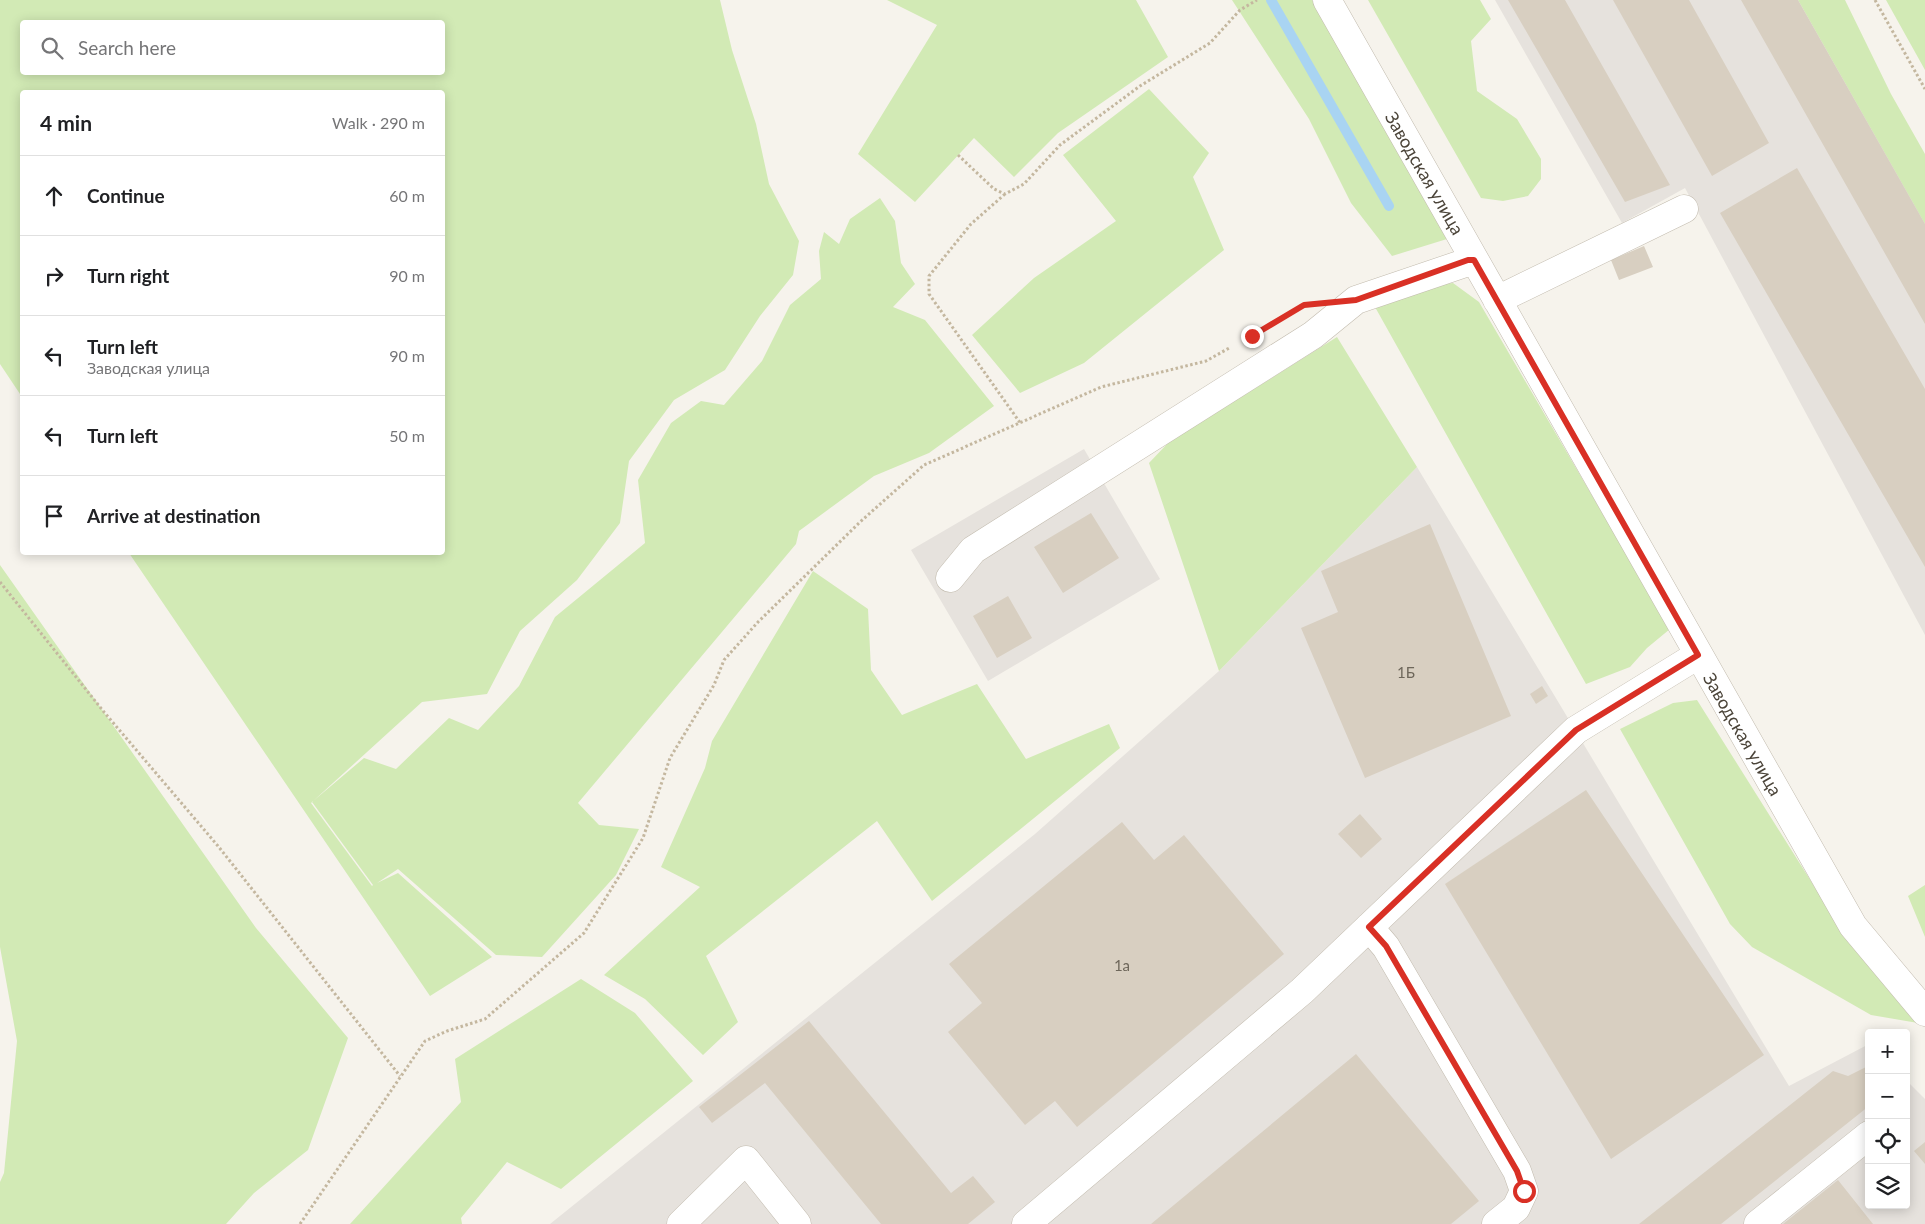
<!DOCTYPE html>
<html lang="en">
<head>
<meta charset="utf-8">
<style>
	:root { --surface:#fff; --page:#f2f2f2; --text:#202124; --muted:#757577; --line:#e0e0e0 }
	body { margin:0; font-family:Lato,sans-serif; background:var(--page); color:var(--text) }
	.controls { position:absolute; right:15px; bottom:15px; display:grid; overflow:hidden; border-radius:5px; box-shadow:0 2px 12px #0003 }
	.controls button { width:45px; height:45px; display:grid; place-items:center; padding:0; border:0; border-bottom:1px solid var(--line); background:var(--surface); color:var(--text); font:25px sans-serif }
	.stop { position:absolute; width:15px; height:15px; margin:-11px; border:4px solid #d93025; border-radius:50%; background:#fff }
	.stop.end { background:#d93025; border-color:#fff; box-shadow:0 1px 5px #0008 }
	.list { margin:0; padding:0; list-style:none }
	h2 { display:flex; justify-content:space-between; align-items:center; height:65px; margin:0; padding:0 20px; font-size:21px }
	h2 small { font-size:16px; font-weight:400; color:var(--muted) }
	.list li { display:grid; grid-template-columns:32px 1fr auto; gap:15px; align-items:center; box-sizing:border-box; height:80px; padding:0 20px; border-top:1px solid var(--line) }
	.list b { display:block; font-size:19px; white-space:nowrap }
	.list p { margin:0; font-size:16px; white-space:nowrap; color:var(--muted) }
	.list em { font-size:16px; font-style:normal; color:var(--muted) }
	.icon { flex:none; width:28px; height:28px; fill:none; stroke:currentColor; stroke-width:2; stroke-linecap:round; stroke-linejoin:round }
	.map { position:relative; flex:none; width:1925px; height:1224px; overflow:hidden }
	.search { position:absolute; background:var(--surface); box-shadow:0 2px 12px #0003; left:20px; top:20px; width:425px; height:55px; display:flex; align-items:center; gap:12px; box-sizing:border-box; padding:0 18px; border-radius:5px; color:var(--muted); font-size:19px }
	.panel { position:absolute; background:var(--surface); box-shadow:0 2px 12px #0003; left:20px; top:90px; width:425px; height:465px; border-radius:5px }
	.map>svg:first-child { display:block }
</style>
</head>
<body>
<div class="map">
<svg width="1925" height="1224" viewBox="0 0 1925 1224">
	<rect width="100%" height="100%" fill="#f6f3ec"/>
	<!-- industrial -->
	<path fill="#e6e2dd" d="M1495 0H1798L1925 223V635L1685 188 1622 223Z
		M1084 449 1160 579 988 681 911 550Z
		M1417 467 1789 1086 1869 1044V1205H1906V1080L1925 1099V1224H550L1035 834 1219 671Z"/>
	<!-- green -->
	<path fill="#d2eab5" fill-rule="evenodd" d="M0 0H720L732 50 756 124 769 184 799 241 793 275 760 316 725 370 674 400 629 461 620 523 577 580 520 631 487 694 422 702 311 803 372 886 373 885 312 802 364 758 396 769 449 718 478 730 519 686 555 617 645 543 638 480 671 423 701 401 724 405 762 361 790 305 821 279 819 251 824 232 839 244 850 219 880 198 895 221 901 263 915 284 893 307 925 320 994 406 929 453 874 476 799 531 796 544 578 803 599 825 639 829 616 875 542 957 496 955 398 869 377 883 398 873 492 957 430 996 129 553 442 552V92H22V397L0 364ZM22 22H442V72H22Z
		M887 0H1136L1168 57 1058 133 1014 177 974 138 915 202 858 154 937 25Z
		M1232 0H1312L1447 239 1392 256 1351 203 1309 119Z
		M1368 0H1480L1491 19 1471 41 1477 91 1517 119 1541 159V179L1528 196 1503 201 1481 198Z
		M1798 0H1845L1891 94 1925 154V224Z
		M1886 0H1925V70Z
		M1149 89 1209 153 1193 177 1224 250 1084 363 1020 393 972 335 1034 278 1116 221 1063 155Z
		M1453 283 1479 302 1670 629 1647 648 1630 667 1586 684 1375 307 1410 288Z
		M1337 337 1417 467 1219 671 1149 463 1169 442Z
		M0 565 256 928 348 1038 308 1150 254 1193 226 1224H0V1182L4 1173 17 1041 0 947Z
		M813 571 868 609 871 670 902 715 977 684 1026 759 1109 724 1120 748 932 901 877 821 706 956 738 1022 703 1055 645 999 604 975 700 887 661 867 705 768 712 741Z
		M1697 700 1848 940 1918 1023 1871 1015 1752 947 1730 924 1620 729 1673 703Z
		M1925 885V937L1908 896Z
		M581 979 635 1013 693 1081 561 1189 507 1162 461 1218 462 1224H350L461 1102 455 1059Z"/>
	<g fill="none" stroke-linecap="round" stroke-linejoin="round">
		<!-- stream -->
		<path stroke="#a9d4f2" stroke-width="10" d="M1271 0 1389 206"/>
	</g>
	<!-- building -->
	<path fill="#d8cfc1" d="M1508 0H1565L1670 185 1625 202Z
		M1613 0H1689L1769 143 1712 176Z
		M1741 0H1798L1925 224V324Z
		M1797 168 1925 389V567L1720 213Z
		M1644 246 1653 267 1619 280 1611 260Z
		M1091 513 1119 558 1063 593 1034 547Z
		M1430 524 1511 716 1365 778 1301 628 1338 612 1321 571Z
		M1008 596 1032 638 997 658 973 616Z
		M1542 686 1548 696 1536 704 1530 694Z
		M1586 790 1764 1055 1611 1159 1445 884Z
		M1360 814 1382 839 1361 858 1338 834Z
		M1122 822 1154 860 1184 835 1284 954 1077 1127 1055 1101 1025 1125 948 1032 982 1003 949 964Z
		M809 1021 951 1193 973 1176 995 1202 968 1224H881L765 1083 712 1123 699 1107Z
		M1356 1054 1479 1201 1451 1224H1151Z
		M1868 1066 1869 1106 1721 1224H1639L1833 1071 1848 1076Z
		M1925 1142V1164L1914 1151Z
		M1838 1180 1873 1224H1783Z"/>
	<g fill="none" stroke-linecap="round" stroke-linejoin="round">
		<defs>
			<path id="minor" d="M1327 0 1853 926 1925 1012
				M1497 300 1684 209
				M950 578 973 550 1313 335 1356 300 1474 260
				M1369 927 1386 947 1517 1171 1524 1191 1516 1208 1496 1224
				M681 1224 746 1160 797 1224
				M1026 1224 1302 991 1576 730 1698 655
				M1758 1224 1869 1135"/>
		</defs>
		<!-- minor casing -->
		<use href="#minor" stroke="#c2bbae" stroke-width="29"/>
		<!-- path -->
		<path stroke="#c4b79f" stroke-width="3" stroke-dasharray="2.5 2.5" stroke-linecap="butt" d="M1875 0 1925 89
			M958 155 994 189 1005 194 1024 184 1060 145 1140 86 1210 43 1240 10 1257 0
			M1005 194 971 224 929 276V294L1021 424
			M0 582 104 712 218 846 400 1076
			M300 1224 425 1041 447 1031 485 1019 584 933 643 838 670 758 714 685 724 660 758 622 860 522 924 465 1101 387 1206 361 1231 347"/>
		<!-- minor -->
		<use href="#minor" stroke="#fff" stroke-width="28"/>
	</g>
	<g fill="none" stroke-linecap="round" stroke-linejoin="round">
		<!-- route -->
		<path stroke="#d93025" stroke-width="6" d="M1252 336 1304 305 1356 300 1468 260H1474L1698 655 1576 730 1369 927 1386 946 1517 1171 1524 1191"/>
	</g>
	<g text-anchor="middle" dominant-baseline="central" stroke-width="5" stroke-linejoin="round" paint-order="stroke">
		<!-- number labels -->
		<g font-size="15" fill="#6e675b">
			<text x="1406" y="672">1Б</text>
			<text x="1122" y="965">1а</text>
		</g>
		<!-- street labels -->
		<g font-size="18" fill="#4b4439" stroke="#fff">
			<text transform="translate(1425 173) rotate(60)">Заводская улица</text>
			<text transform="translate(1743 734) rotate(60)">Заводская улица</text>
		</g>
	</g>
</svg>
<div class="controls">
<button>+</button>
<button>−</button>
<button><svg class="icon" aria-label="locate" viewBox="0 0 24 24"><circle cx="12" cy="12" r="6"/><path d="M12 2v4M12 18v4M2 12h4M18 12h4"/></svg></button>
<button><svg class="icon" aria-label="layers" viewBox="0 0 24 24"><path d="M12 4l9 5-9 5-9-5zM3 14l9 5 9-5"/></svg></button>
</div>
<div class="stop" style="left:1524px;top:1191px"></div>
<div class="stop end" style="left:1252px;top:336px"></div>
<div class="search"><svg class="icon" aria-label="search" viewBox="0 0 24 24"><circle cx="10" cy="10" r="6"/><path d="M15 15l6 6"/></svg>Search here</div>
<section class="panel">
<h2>4 min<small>Walk · 290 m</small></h2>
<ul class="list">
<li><svg class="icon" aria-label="ahead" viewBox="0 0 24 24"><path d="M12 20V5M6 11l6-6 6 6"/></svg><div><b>Continue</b></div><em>60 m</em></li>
<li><svg class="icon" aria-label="right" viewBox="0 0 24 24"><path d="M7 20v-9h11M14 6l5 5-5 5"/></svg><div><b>Turn right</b></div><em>90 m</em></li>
<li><svg class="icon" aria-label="left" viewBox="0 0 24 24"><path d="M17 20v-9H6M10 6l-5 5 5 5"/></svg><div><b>Turn left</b><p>Заводская улица</p></div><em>90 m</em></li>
<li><svg class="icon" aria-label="left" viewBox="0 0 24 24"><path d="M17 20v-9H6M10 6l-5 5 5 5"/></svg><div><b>Turn left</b></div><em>50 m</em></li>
<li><svg class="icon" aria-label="arrive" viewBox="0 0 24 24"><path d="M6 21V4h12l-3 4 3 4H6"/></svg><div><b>Arrive at destination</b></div></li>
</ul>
</section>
</div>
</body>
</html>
